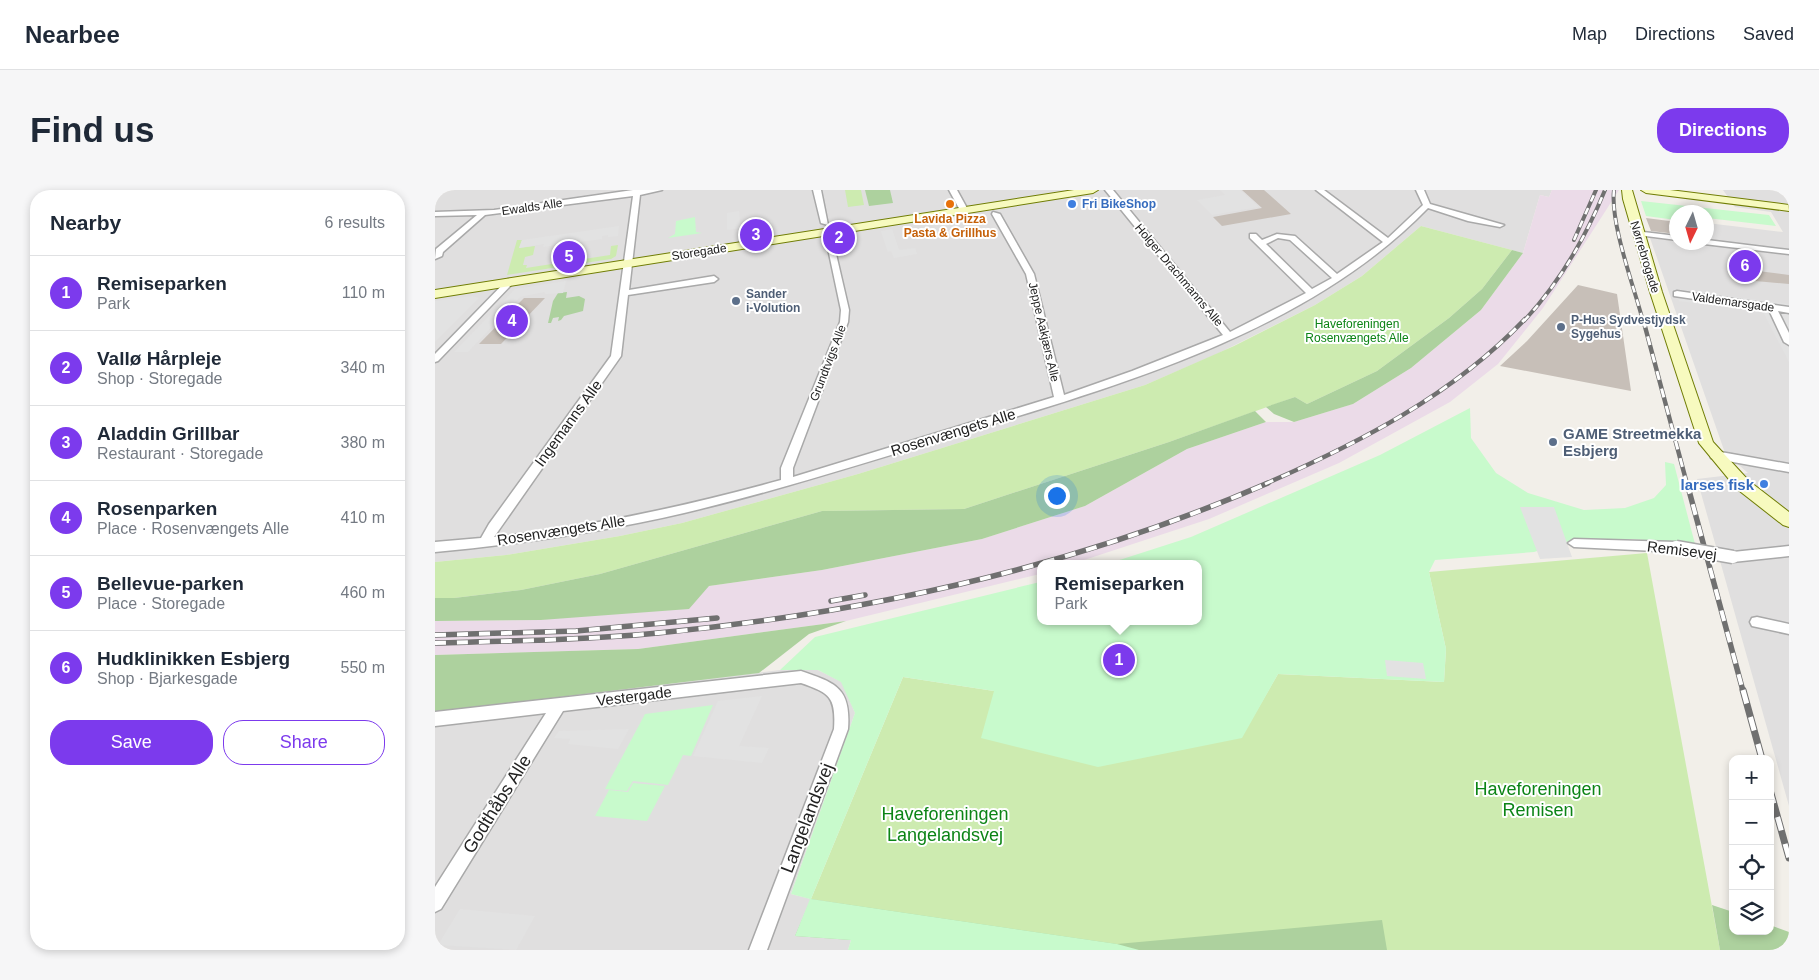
<!DOCTYPE html>
<html lang="en">
<head>
<meta charset="utf-8">
<style>
	:root { --surface:#fff; --page:#f6f6f7; --text:#1f2937; --muted:#747a83; --line:#e0e1e3; --accent:#7c3aed }
	body { margin:0; font-family:Arial,sans-serif; background:var(--page); color:var(--text) }
	.controls { position:absolute; right:15px; bottom:15px; display:grid; overflow:hidden; border-radius:10px; box-shadow:0 2px 8px #0003 }
	.controls button { width:45px; height:45px; display:grid; place-items:center; padding:0; border:0; border-bottom:1px solid var(--line); background:var(--surface); color:var(--text); font:25px sans-serif }
	.compass { position:absolute; left:1234px; top:15px; width:45px; height:45px; border-radius:50%; background:var(--surface); box-shadow:0 2px 8px #0003; rotate:185deg }
	.you { position:absolute; left:621px; top:305px; width:18px; height:18px; margin:-12px; border:4px solid #fff; border-radius:50%; background:#1a73e8; box-shadow:0 0 0 8px #1a73e833 }
	.badge { display:grid; place-items:center; width:32px; height:32px; border-radius:50%; background:var(--accent); color:#fff; font-size:16px; font-weight:700 }
	.pin { position:absolute; translate:-50% -50%; border:2px solid #fff; box-shadow:0 1px 5px #0006 }
	.popup { position:absolute; left:602px; top:370px; width:165px; height:65px; box-sizing:border-box; display:grid; place-content:center; border-radius:10px; background:var(--surface); filter:drop-shadow(0 1px 4px #0005); font-size:16px; white-space:nowrap; color:var(--muted) }
	.popup b { font-size:19px; color:var(--text) }
	.popup::after { content:''; position:absolute; left:50%; top:100%; margin-left:-10px; border:10px solid transparent; border-top-color:var(--surface) }
	.list { margin:0; padding:0; list-style:none }
	h2 { display:flex; justify-content:space-between; align-items:center; height:65px; margin:0; padding:0 20px; font-size:21px }
	h2 small { font-size:16px; font-weight:400; color:var(--muted) }
	.list li { display:grid; grid-template-columns:32px 1fr auto; gap:15px; align-items:center; box-sizing:border-box; height:75px; padding:0 20px; border-top:1px solid var(--line) }
	.list b { display:block; font-size:19px; white-space:nowrap }
	.list p { margin:0; font-size:16px; white-space:nowrap; color:var(--muted) }
	.list em { font-size:16px; font-style:normal; color:var(--muted) }
	.actions { display:flex; gap:10px; padding:15px 20px }
	.actions a { flex:1; padding:11px 0; border:1px solid var(--accent); border-radius:20px; text-align:center; font-size:18px; color:var(--accent) }
	.actions .main { background:var(--accent); color:#fff }
	.icon { flex:none; width:28px; height:28px; fill:none; stroke:currentColor; stroke-width:2; stroke-linecap:round; stroke-linejoin:round }
	.map { position:relative; flex:none; width:1354px; height:760px; overflow:hidden; border-radius:20px }
	header { display:flex; align-items:center; gap:30px; box-sizing:border-box; height:70px; padding:0 25px; background:var(--surface); border-bottom:1px solid var(--line) }
	header strong { font-size:24px }
	nav { display:flex; gap:28px; margin-inline-start:auto; font-size:18px }
	.intro { display:flex; align-items:center; justify-content:space-between; box-sizing:border-box; height:120px; padding:0 30px }
	h1 { margin:0; font-size:35px }
	.button { padding:12px 22px; border-radius:20px; background:var(--accent); color:#fff; font-size:18px; font-weight:700 }
	main { display:flex; gap:30px; padding:0 30px }
	aside { flex:1; background:var(--surface); border-radius:20px; box-shadow:0 2px 8px #0003 }
	.map>svg:first-child { display:block }
</style>
</head>
<body>
<header>
<strong>Nearbee</strong>
<nav><a>Map</a><a>Directions</a><a>Saved</a></nav>
</header>
<div class="intro"><h1>Find us</h1><a class="button">Directions</a></div>
<main>
<aside>
<h2>Nearby<small>6 results</small></h2>
<ul class="list">
<li><span class="badge">1</span><div><b>Remiseparken</b><p>Park</p></div><em>110 m</em></li>
<li><span class="badge">2</span><div><b>Vallø Hårpleje</b><p>Shop · Storegade</p></div><em>340 m</em></li>
<li><span class="badge">3</span><div><b>Aladdin Grillbar</b><p>Restaurant · Storegade</p></div><em>380 m</em></li>
<li><span class="badge">4</span><div><b>Rosenparken</b><p>Place · Rosenvængets Alle</p></div><em>410 m</em></li>
<li><span class="badge">5</span><div><b>Bellevue-parken</b><p>Place · Storegade</p></div><em>460 m</em></li>
<li><span class="badge">6</span><div><b>Hudklinikken Esbjerg</b><p>Shop · Bjarkesgade</p></div><em>550 m</em></li>
</ul>
<div class="actions"><a class="main">Save</a><a>Share</a></div>
</aside>
<div class="map">
<svg width="1354" height="760" viewBox="0 0 1354 760">
	<rect width="100%" height="100%" fill="#f2efe9"/>
	<!-- residential -->
	<path fill="#e0dfdf" d="M0 0H1117L1114 7 1105 5 1088 63 986 36 927 86 880 115 782 164 710 195 423 284 247 333 185 346 71 365 0 372Z
		M1288 0H1354V616L1262 289 1313 283 1290 263 1215 48 1273 55 1272 33 1348 42 1336 22 1300 17Z
		M345 480H383L407 492 420 523 356 704 376 709 416 750 413 760H0V522Z"/>
	<!-- industrial -->
	<path fill="#ebdbe8" d="M1117 0H1184L1108 118 1063 174 1015 212 904 273 774 329 637 374H605V384L411 431 203 459 0 465V431L106 430 274 396 387 380 547 349 650 316 752 259 831 232H859L918 214 976 178 1046 120 1088 63 1105 5 1114 7Z"/>
	<!-- grass -->
	<path fill="#cdebb0" d="M410 0H426L429 15 413 17Z
		M986 36 1077 60 1047 99 1014 128 942 181 872 214 860 207 734 252 529 319 387 321 165 384 86 400 19 408H0V372L71 365 185 346 247 333 423 284 710 195 799 156 880 115 927 86Z
		M82 50H87L84 58 100 56 98 65 90 67 88 75H92L91 78 175 65 176 56 183 55 181 66 176 69 72 85Z
		M1212 363 1285 760H704L376 709 468 487 559 501 806 548 843 484 1009 492 1011 459 994 382Z"/>
	<!-- forest -->
	<path fill="#add19e" d="M430 0H455L458 13 434 16Z
		M1077 60 1088 63 1046 120 976 178 918 214 859 232 839 224 831 217 860 207 872 214 942 181 1014 128 1047 99Z
		M132 102 131 108 144 106 150 109 148 121 129 126 126 130 123 131 124 127 118 128 116 133H113L118 111 123 103Z
		M820 221 831 232 752 259 650 316 547 349 387 380 274 396 254 419 106 430 0 431V408H19L86 400 165 384 387 321 529 319 734 252Z
		M411 431 374 444 324 483 0 522V465L203 459Z
		M376 709 682 754 947 730 952 760H475L416 750 360 746Z
		M1277 715 1298 722V741H1335V735L1354 742V760H1285Z"/>
	<!-- park -->
	<path fill="#c8facc" d="M1206 11 1334 25 1341 36 1272 28V22H1242L1241 30 1211 26Z
		M260 27 261 42 267 43 233 48 240 44 241 31Z
		M1035 218 1036 248 1061 283 1093 303 1149 320 1190 318 1219 308 1231 295 1230 272 1239 274 1260 354 1198 349H1142L1099 362 1000 370 994 382 1011 459 1009 492 843 484 807 548 663 577 546 548 559 501 468 487 376 709 682 754 704 760H413L416 750 360 746 375 709 356 704 420 523 406 492 383 480H345L380 447 605 392V431H763V374H672L756 347 945 265Z
		M278 515 256 566 248 565 233 595 198 591 192 601 170 599 210 524Z
		M198 593 230 596 212 631 160 626 174 600 193 602Z"/>
	<!-- parking -->
	<path fill="#e2e2e2" d="M785 0H805L824 17 777 25 762 10 790 5Z
		M304 21 305 36 337 31V34L292 40V23Z
		M184 36 183 46 173 47V45L167 46V49L108 57 109 54 84 58 87 50Z
		M457 39 464 60 480 58 482 64 459 68 456 61 453 62 446 41Z
		M131 91 128 103 110 104V102L85 107 33 162H19L80 99Z
		M1239 99 1354 114V172L1328 122 1244 111Z
		M37 106 44 108 0 152V111Z
		M1085 317H1119L1137 367 1105 369Z
		M950 470 988 473 991 489 952 486Z
		M327 506 304 556 334 558 327 573 258 566 283 511Z
		M194 539 183 559 133 554 135 549 119 548 124 541Z
		M25 719 100 726 81 760 3 755Z"/>
	<!-- building -->
	<path fill="#c7bfb8" d="M807 0H829L856 24 787 36 778 27 827 18Z
		M1211 28 1242 32V44L1216 41Z
		M1296 74 1312 76 1315 80 1354 85V94L1320 91 1318 88 1303 87Z
		M1143 95 1182 104 1196 201 1065 176 1092 151Z
		M89 108H110L66 154H44Z"/>
	<g fill="none" stroke-linecap="round" stroke-linejoin="round">
		<defs>
			<path id="street" d="M198 0H227L205 5 194 100 279 86 283 89 279 92 193 105 186 166 59 347C156 337 252 316 346 290V278L405 132 406 120 391 49 398 51 414 120 413 132 358 278V287L619 207 591 84 557 24 558 22 565 24 599 84 629 205 697 181 788 145 670 0H678L795 142 871 103 815 48V44H821L827 50 842 44 860 46 902 84 948 52 881 0H889L953 48 988 15 981 0H989L995 14 1069 35 1065 37 1033 31 993 18C870 145 677 197 512 248 425 274 338 302 249 323 167 342 84 354 0 362V352L46 348 54 334 176 166 198 6 50 25 8 62 7 66 0 69 1 59 42 25 0 26V22L59 20ZM843 48 855 50 897 88 877 99 831 54Z
				M378 0H386L393 35 386 33Z
				M514 0H522L533 20 532 22H526Z
				M1200 41 1242 46V50L1203 45 1199 43Z
				M1272 50 1354 60V64L1269 54Z
				M73 89 80 91 3 171 0 172V164Z
				M1242 101 1354 117V123L1343 121 1354 143V155L1349 152 1334 120 1239 106V102Z
				M1280 261 1354 274V282L1276 268 1275 265Z
				M1139 349 1241 352 1245 354 1247 357 1245 360 1241 362 1139 357 1133 353Z
				M1354 356V366L1298 372 1294 370 1292 367 1294 364 1298 362Z
				M1322 427 1354 434V444L1317 436 1315 432 1317 428Z
				M366 481C401 493 416 498 413 539L332 760H314L399 539C401 507 395 503 366 493L128 521 6 719 0 722V697L111 523 0 536V522Z"/>
			<path id="secondary" d="M639 0H663L658 3 0 108V100Z
				M1187 0H1197L1227 102 1278 252 1314 291 1354 322V337L1348 335 1302 299 1264 253 1215 102 1188 9Z
				M1206 0H1235L1354 15V21L1211 3Z"/>
		</defs>
		<!-- street casing -->
		<use href="#street" stroke="#a9a9a9" stroke-width="3"/>
		<!-- secondary casing -->
		<use href="#secondary" stroke="#707d05" stroke-width="2"/>
		<!-- street -->
		<use href="#street" fill="#fff" fill-rule="evenodd"/>
		<!-- secondary -->
		<use href="#secondary" fill="#f7fabf" fill-rule="evenodd"/>
		<defs>
			<path id="rail-far3" d="M1179 0C1175 33 1199 97 1208 131
				M1139 50 1161 0
				M1089 131C1125 92 1150 49 1170 0"/>
			<path id="rail-far2" d="M1208 129 1252 294
				M830 294C924 253 1018 205 1090 129"/>
			<path id="rail-far1" d="M1252 293 1308 501
				M396 411 430 405
				M0 445 141 441 282 428
				M0 453C74 451 149 450 223 443 432 423 640 377 833 293"/>
			<path id="rail" d="M1308 500 1327 569
				M1335 600 1354 668"/>
		</defs>
		<!-- rail-far3 casing -->
		<use href="#rail-far3" stroke="#707070" stroke-width="4"/>
		<!-- rail-far2 casing -->
		<use href="#rail-far2" stroke="#707070" stroke-width="4.5"/>
		<!-- rail-far1 casing -->
		<use href="#rail-far1" stroke="#707070" stroke-width="5.5"/>
		<!-- rail casing -->
		<use href="#rail" stroke="#707070" stroke-width="7"/>
		<!-- rail-far3 -->
		<use href="#rail-far3" stroke="#fff" stroke-width="2.5" stroke-dasharray="7" stroke-linecap="butt"/>
		<!-- rail-far2 -->
		<use href="#rail-far2" stroke="#fff" stroke-width="3" stroke-dasharray="9" stroke-linecap="butt"/>
		<!-- rail-far1 -->
		<use href="#rail-far1" stroke="#fff" stroke-width="4" stroke-dasharray="11" stroke-linecap="butt"/>
		<!-- rail -->
		<use href="#rail" stroke="#fff" stroke-width="5" stroke-dasharray="14" stroke-linecap="butt"/>
		<defs>
			<path id="street-bridge" d="M1241 357 1298 367"/>
		</defs>
		<!-- street-bridge casing -->
		<use href="#street-bridge" stroke="#a9a9a9" stroke-width="15" stroke-linecap="butt"/>
		<!-- street-bridge -->
		<use href="#street-bridge" stroke="#fff" stroke-width="12"/>
	</g>
	<!-- markers -->
	<circle fill="#e8710a" stroke="#fff" stroke-width="2" cx="515" cy="14" r="5"/>
	<g fill="#3f7fe0" stroke="#fff" stroke-width="2">
		<circle cx="637" cy="14" r="5"/>
		<circle cx="1329" cy="294" r="5"/>
	</g>
	<g fill="#5c6f8a" stroke="#fff" stroke-width="2">
		<circle cx="301" cy="111" r="5"/>
		<circle cx="1126" cy="137" r="5"/>
		<circle cx="1118" cy="252" r="5"/>
	</g>
	<g text-anchor="middle" dominant-baseline="central" stroke-width="4" stroke-linejoin="round" paint-order="stroke">
		<!-- far-shop labels -->
		<g font-size="12" font-weight="bold" fill="#366cbe" stroke="#fff" text-anchor="start">
			<text x="647" y="14">Fri BikeShop</text>
		</g>
		<!-- far-street labels -->
		<g font-size="12" fill="#222" stroke="#fff">
			<text transform="translate(97 17) rotate(-8)">Ewalds Alle</text>
			<text transform="translate(264 62) rotate(-9)">Storegade</text>
			<text transform="translate(1210 67) rotate(73)">Nørrebrogade</text>
			<text transform="translate(744 85) rotate(50)">Holger Drachmanns Alle</text>
			<text transform="translate(1298 112) rotate(8)">Valdemarsgade</text>
			<text transform="translate(609 142) rotate(77)">Jeppe Aakjærs Alle</text>
			<text transform="translate(393 173) rotate(-69)">Grundtvigs Alle</text>
		</g>
		<!-- far-food labels -->
		<g font-size="12" font-weight="bold" fill="#c56008" stroke="#fff">
			<text x="515" y="29">Lavida Pizza<tspan x="515" dy="14">Pasta &amp; Grillhus</tspan></text>
		</g>
		<!-- far-service labels -->
		<g font-size="12" font-weight="bold" fill="#4e5e75" stroke="#fff" text-anchor="start">
			<text x="311" y="104">Sander<tspan x="311" dy="14">i-Volution</tspan></text>
			<text x="1136" y="130">P-Hus Sydvestjydsk<tspan x="1136" dy="14">Sygehus</tspan></text>
		</g>
		<!-- far-park labels -->
		<g font-size="12" fill="#0c8416" stroke="#fff">
			<text x="922" y="134">Haveforeningen<tspan x="922" dy="14">Rosenvængets Alle</tspan></text>
		</g>
		<!-- street labels -->
		<g font-size="15" fill="#222" stroke="#fff">
			<text transform="translate(133 233) rotate(-54)">Ingemanns Alle</text>
			<text transform="translate(518 242) rotate(-17)">Rosenvængets Alle</text>
			<text transform="translate(126 340) rotate(-9)">Rosenvængets Alle</text>
			<text transform="translate(1247 360) rotate(7)">Remisevej</text>
			<text transform="translate(199 506) rotate(-7)">Vestergade</text>
		</g>
		<!-- service labels -->
		<g font-size="15" font-weight="bold" fill="#4e5e75" stroke="#fff" text-anchor="start">
			<text x="1128" y="243">GAME Streetmekka<tspan x="1128" dy="17">Esbjerg</tspan></text>
		</g>
		<!-- shop labels -->
		<g font-size="15" font-weight="bold" fill="#366cbe" stroke="#fff" text-anchor="end">
			<text x="1319" y="294">larses fisk</text>
		</g>
		<!-- near-park labels -->
		<g font-size="18" fill="#0c8416" stroke="#fff">
			<text x="1103" y="599">Haveforeningen<tspan x="1103" dy="21">Remisen</tspan></text>
			<text x="510" y="624">Haveforeningen<tspan x="510" dy="21">Langelandsvej</tspan></text>
		</g>
		<!-- near-street labels -->
		<g font-size="18" fill="#222" stroke="#fff">
			<text transform="translate(62 614) rotate(-58)">Godthåbs Alle</text>
			<text transform="translate(372 628) rotate(-69)">Langelandsvej</text>
		</g>
	</g>
</svg>
<div class="controls">
<button>+</button>
<button>−</button>
<button><svg class="icon" aria-label="locate" viewBox="0 0 24 24"><circle cx="12" cy="12" r="6"/><path d="M12 2v4M12 18v4M2 12h4M18 12h4"/></svg></button>
<button><svg class="icon" aria-label="layers" viewBox="0 0 24 24"><path d="M12 4l9 5-9 5-9-5zM3 14l9 5 9-5"/></svg></button>
</div>
<svg class="compass" viewBox="-18 -18 36 36"><path d="M0-13l5 13h-10z" fill="#e53935"/><path d="M0 13l5-13h-10z" fill="#747a83"/></svg>
<div class="you"></div>
<div class="pin badge" style="left:684px;top:470px">1</div>
<div class="popup"><b>Remiseparken</b>Park</div>
<div class="pin badge" style="left:404px;top:48px">2</div>
<div class="pin badge" style="left:321px;top:45px">3</div>
<div class="pin badge" style="left:77px;top:131px">4</div>
<div class="pin badge" style="left:134px;top:67px">5</div>
<div class="pin badge" style="left:1310px;top:76px">6</div>
</div>
</main>
</body>
</html>
